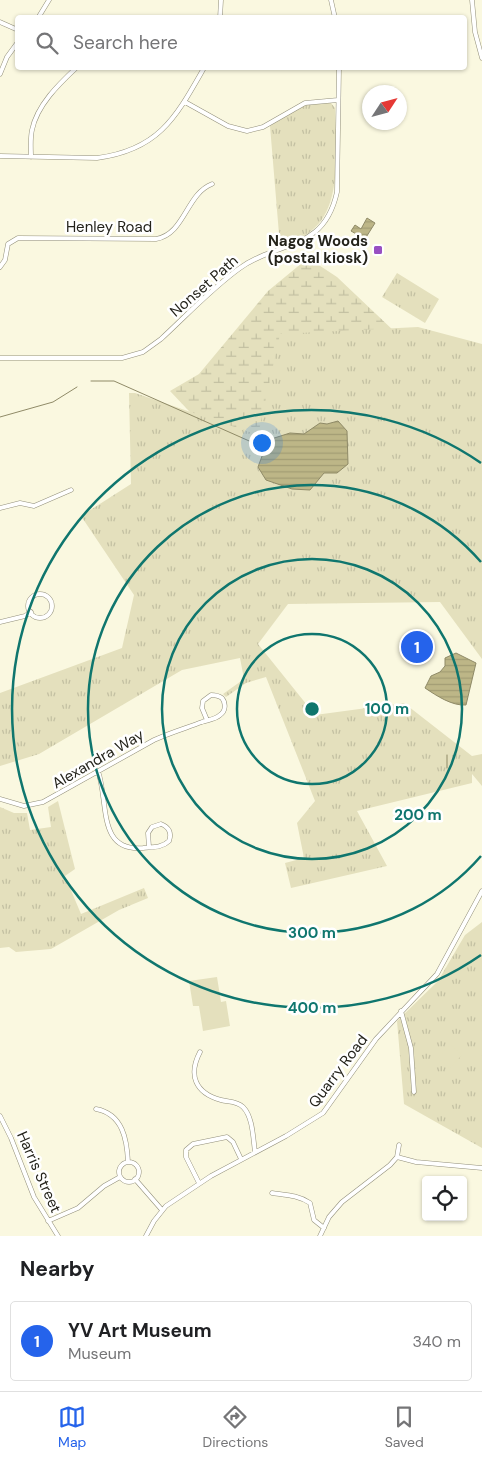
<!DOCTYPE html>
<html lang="en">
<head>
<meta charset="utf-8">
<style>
	:root { --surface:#fff; --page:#f6f6f6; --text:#202124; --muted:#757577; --line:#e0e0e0; --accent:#2563eb }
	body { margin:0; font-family:"DM Sans",sans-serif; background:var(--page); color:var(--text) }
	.controls { position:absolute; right:15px; bottom:15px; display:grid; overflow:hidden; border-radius:5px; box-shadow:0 1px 4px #0004 }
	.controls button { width:45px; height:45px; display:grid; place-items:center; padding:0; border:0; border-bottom:1px solid var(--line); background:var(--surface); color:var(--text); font:25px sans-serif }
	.compass { position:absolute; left:362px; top:85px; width:45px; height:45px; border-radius:50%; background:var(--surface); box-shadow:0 1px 4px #0004; rotate:54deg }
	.you { position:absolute; left:261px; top:442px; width:18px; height:18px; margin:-12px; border:4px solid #fff; border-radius:50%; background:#1a73e8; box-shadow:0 0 0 8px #1a73e833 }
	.badge { display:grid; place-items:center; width:32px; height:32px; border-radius:50%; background:var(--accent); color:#fff; font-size:16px; font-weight:700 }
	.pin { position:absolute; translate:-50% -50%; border:2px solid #fff; box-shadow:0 1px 5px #0006 }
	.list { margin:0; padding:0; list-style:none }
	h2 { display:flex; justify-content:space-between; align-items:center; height:65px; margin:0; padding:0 20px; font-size:21px }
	h2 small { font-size:16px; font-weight:400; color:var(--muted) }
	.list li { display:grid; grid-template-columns:32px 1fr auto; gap:15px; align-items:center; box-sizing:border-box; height:80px; margin:0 10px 10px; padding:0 10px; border:1px solid var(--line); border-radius:5px }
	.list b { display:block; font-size:19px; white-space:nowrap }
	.list p { margin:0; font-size:16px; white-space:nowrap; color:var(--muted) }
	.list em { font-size:16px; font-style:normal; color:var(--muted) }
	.icon { flex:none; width:28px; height:28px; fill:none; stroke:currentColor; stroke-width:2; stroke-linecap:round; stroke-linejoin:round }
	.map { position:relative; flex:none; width:482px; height:1236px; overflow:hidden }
	.search { position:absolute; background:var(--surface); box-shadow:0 1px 4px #0004; left:15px; right:15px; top:15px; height:55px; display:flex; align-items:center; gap:12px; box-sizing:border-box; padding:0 18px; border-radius:5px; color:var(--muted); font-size:19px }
	.sheet { height:155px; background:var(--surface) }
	nav { display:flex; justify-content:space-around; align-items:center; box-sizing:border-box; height:70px; border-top:1px solid var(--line); background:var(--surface); font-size:14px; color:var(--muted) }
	nav a { display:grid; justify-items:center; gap:2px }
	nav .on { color:var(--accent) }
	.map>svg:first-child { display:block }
</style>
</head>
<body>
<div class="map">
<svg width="482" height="1236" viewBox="0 0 482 1236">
	<defs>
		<pattern id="wetland-marsh" width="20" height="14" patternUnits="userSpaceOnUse" patternTransform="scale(1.25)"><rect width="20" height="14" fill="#e4e0bd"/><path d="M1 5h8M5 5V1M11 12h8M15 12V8" fill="none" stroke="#c3c0a2"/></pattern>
		<pattern id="park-tufts" width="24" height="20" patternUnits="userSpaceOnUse" patternTransform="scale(1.25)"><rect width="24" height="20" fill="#e4e0bd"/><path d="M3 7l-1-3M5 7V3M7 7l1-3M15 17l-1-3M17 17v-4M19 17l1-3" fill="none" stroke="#c3c0a2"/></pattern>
		<pattern id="water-rules" width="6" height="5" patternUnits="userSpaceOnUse" patternTransform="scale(1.25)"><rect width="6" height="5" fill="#bdb687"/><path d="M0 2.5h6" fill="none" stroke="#a29c74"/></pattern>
	</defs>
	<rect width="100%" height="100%" fill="#faf8e0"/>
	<!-- wetland -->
	<path fill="url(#wetland-marsh)" d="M308 258 337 277 395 332 412 476 204 427 170 391 199 374 268 291Z"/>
	<!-- park -->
	<path fill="url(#park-tufts)" d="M314 103H331L335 108C335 145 344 206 311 231 302 239 290 242 280 246L270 126C284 117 297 107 314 103Z
		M397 273 439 299 425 323 382 297Z
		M418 327 482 344V659L440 602 288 604 258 644 315 715 404 703 472 756 482 754V786L472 774V783L357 811 387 866 291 888 285 863 304 858 297 823 315 801 266 677 246 683 226 697 223 694 244 679 240 658 182 670 39 754 0 766V693L122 648 134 595 81 516 131 484 129 393H135L258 435 280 334Z
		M58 801 75 869 65 876 81 914 144 888 148 898 119 910 51 949 16 952 9 947 0 948V807L14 813H27L30 830 51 827 48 807Z
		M482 922V1148L404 1104 397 1021 438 981 465 935Z"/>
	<!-- pitch -->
	<path fill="#e4e0bd" d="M217 977 221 1002 226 1001 230 1026 203 1031 199 1006H193L189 981Z
		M450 1044 462 1055 450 1068 438 1058Z"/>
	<!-- water -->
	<path fill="url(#water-rules)" stroke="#8f8a67" d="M367 218 375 223 365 239 351 231 355 225 361 229Z
		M338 421 347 431 348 464 337 473H324L310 490 292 489 266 480 258 467 268 440 290 433 304 434 320 423 327 424Z
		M456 653 476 663 466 705C452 706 437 696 425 688L431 676 440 672 445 666V658Z"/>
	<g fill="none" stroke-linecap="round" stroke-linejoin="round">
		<!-- stream -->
		<path stroke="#8f8a67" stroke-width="1" d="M91 381H114L265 448
			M0 417 53 402 77 387
			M447 768V755"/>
		<defs>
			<path id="street" d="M331 0 335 18
				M472 0 475 32 482 58
				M38 18 49 0
				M220 18 221 0
				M0 22 18 30
				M0 74 7 57 18 42
				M185 102 228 126 247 131 263 127 305 103 338 100
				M0 156 97 158C159 150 176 117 204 68
				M31 157C31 148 30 139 32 130 37 105 59 84 76 68
				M0 267 5 260 8 244 18 238 156 239C185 234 186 194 212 184
				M0 358H122L143 352 161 339C186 316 212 288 240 268 279 240 324 252 337 192L339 68
				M0 508 20 503 34 506 71 490
				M28 606a12 12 0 1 1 24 0a12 12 0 1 1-24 0Z
				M0 622 25 616 31 612
				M98 771C109 803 97 852 143 848 152 847 162 848 169 841 172 833 169 827 161 824L152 827 148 833 149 847
				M0 799 24 806 43 802 154 740C169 733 186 728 202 722 208 720 216 719 220 715 226 711 226 703 222 698 218 695 215 695 211 695L203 701 202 708 207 720
				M401 1011 411 1048 414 1092
				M200 1052C188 1075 195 1093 221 1100 228 1102 237 1101 243 1107 253 1117 253 1138 255 1152
				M96 1109C123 1114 127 1140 128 1162
				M0 1116 11 1138 34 1197 58 1236
				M397 1157 416 1162 482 1168
				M119 1172a10 10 0 1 1 20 0a10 10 0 1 1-20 0Z
				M135 1179 162 1210
				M199 1183 186 1157V1150L193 1144 227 1137 233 1142 241 1159
				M272 1193C286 1195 298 1195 310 1203L314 1220 324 1228
				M48 1221 78 1208 104 1186 120 1177
				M146 1236 154 1221 166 1206 211 1176 286 1136 323 1113 376 1039 437 974 482 891
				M320 1236 329 1217 342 1202 390 1165 397 1157 399 1145"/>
		</defs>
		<!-- street casing -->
		<use href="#street" stroke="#928f7a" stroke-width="5"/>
		<!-- street -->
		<use href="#street" stroke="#fff" stroke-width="4"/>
	</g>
	<!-- distance rings -->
	<g fill="none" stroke="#0f766e" stroke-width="2.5">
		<circle cx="312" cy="709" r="75"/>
		<circle cx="312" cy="709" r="150"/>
		<path d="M481 856A224 224 0 1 1 481 562"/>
		<path d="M481 955A299 299 0 1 1 481 463"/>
	</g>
	<!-- markers -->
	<rect fill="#984fc2" stroke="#fff" stroke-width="2" x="373" y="245" width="10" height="10" rx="2.5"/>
	<g text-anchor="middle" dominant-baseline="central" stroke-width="5" stroke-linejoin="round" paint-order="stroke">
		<!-- street labels -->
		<g font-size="15" fill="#24231b" stroke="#fff">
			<text x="109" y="227">Henley Road</text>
			<text transform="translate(204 286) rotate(-41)">Nonset Path</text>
			<text transform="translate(98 759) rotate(-30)">Alexandra Way</text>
			<text transform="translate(338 1071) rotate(-53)">Quarry Road</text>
			<text transform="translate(39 1172) rotate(66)">Harris Street</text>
		</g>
		<!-- poi labels -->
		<g font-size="15" font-weight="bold" fill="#24231b" stroke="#fff" text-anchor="end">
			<text x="368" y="241">Nagog Woods<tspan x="368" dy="17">(postal kiosk)</tspan></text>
		</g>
	</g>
	<circle cx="312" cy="709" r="8" fill="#0f766e" stroke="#fff" stroke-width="2.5"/>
	<g font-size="15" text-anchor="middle" font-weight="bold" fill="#0f766e" stroke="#fff" stroke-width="5" stroke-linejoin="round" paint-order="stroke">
		<text x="387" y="714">100 m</text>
		<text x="418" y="820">200 m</text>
		<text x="312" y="938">300 m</text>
		<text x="312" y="1013">400 m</text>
	</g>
</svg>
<div class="controls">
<button><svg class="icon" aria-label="locate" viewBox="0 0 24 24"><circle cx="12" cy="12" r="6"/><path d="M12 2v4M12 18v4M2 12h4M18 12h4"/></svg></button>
</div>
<svg class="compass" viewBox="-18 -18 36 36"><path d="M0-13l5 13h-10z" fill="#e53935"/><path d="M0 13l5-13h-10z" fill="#757577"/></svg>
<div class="you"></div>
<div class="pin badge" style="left:417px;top:647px">1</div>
<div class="search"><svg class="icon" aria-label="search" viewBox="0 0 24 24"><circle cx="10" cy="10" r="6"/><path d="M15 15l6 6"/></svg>Search here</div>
</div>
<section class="sheet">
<h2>Nearby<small></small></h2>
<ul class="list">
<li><span class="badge">1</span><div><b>YV Art Museum</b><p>Museum</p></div><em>340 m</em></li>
</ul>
</section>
<nav>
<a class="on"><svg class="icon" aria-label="map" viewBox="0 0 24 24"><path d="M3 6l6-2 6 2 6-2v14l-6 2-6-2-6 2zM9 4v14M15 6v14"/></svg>Map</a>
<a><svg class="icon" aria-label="directions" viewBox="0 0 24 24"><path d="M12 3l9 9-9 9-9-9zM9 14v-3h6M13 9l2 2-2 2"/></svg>Directions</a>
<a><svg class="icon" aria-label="saved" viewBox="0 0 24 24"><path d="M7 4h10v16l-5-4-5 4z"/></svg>Saved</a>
</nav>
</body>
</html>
